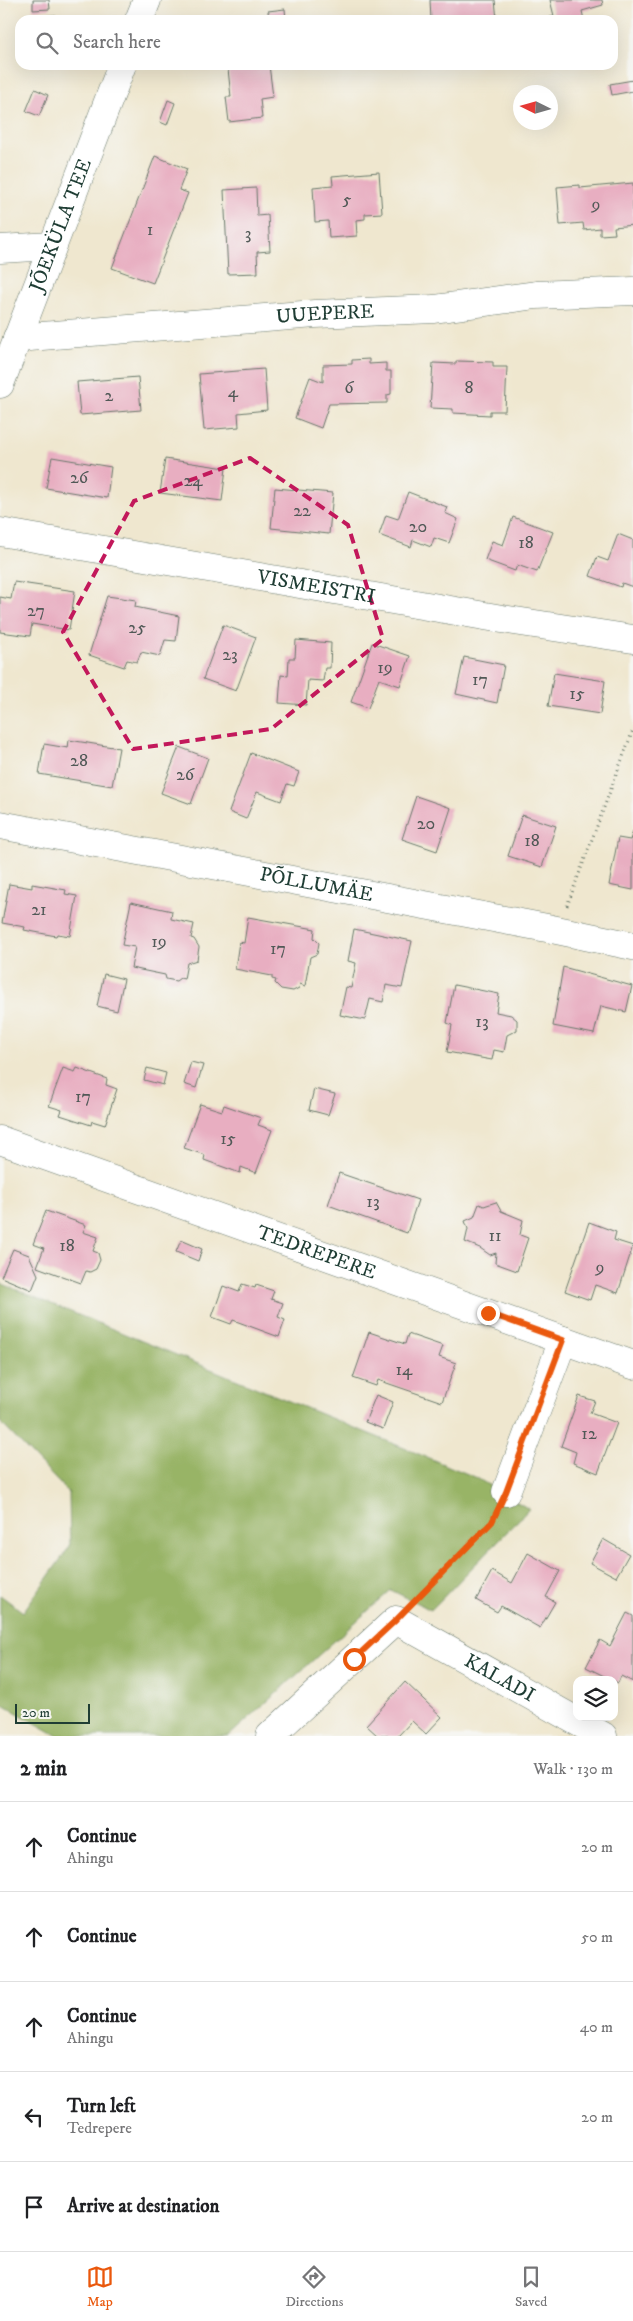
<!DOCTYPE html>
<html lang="en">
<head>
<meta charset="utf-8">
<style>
	:root { --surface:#fff; --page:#f2f2f2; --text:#202124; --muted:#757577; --line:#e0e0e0; --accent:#ea580c }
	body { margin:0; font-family:"IM FELL DW Pica",serif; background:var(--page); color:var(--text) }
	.controls { position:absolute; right:15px; bottom:15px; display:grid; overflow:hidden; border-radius:10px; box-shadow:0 5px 20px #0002 }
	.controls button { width:45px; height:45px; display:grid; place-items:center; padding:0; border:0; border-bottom:1px solid var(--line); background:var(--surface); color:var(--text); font:25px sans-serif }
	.compass { position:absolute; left:513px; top:85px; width:45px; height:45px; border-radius:50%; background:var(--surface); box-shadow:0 5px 20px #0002; rotate:275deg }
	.scale { position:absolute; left:15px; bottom:12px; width:75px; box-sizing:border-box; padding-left:5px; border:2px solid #1f3d34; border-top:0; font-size:14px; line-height:18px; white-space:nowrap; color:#1f3d34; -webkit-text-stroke:4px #f6f6f2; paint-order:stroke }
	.stop { position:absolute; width:15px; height:15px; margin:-11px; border:4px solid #ea580c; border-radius:50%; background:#fff }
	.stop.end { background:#ea580c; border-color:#fff; box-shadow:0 1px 5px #0008 }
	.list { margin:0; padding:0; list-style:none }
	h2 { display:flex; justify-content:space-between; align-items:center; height:65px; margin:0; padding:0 20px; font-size:21px }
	h2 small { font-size:16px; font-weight:400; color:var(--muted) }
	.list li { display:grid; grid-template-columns:32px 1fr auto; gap:15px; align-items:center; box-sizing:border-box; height:90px; padding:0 20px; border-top:1px solid var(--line) }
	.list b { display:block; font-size:19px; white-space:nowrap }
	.list p { margin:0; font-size:16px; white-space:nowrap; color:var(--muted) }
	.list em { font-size:16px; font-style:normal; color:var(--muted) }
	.icon { flex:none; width:28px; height:28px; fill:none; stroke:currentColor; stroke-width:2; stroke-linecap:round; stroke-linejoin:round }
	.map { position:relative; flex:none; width:633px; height:1736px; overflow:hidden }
	.search { position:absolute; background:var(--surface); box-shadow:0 5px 20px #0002; left:15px; right:15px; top:15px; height:55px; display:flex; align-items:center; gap:12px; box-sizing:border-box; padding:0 18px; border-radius:15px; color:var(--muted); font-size:19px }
	.sheet { height:515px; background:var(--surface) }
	nav { display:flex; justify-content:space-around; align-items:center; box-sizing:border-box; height:70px; border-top:1px solid var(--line); background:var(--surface); font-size:14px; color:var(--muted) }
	nav a { display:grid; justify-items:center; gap:2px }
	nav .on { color:var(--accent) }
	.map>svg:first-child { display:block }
</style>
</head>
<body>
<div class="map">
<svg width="633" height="1736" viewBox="0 0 633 1736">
	<rect width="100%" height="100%" fill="#f6f6f2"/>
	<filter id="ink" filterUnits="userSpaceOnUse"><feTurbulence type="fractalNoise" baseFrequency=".02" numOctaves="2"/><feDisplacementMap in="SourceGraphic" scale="10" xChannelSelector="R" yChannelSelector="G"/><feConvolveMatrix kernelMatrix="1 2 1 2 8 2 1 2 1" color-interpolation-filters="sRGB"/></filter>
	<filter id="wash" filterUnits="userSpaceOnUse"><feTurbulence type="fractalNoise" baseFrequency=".0096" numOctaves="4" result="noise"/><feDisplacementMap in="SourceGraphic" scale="20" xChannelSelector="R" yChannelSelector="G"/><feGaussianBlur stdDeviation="1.12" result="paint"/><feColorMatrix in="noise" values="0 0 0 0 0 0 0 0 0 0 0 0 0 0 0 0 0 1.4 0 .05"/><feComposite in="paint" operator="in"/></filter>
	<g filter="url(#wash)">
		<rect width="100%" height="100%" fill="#efe7cf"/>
		<!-- forest -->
		<path fill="#98b466" stroke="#5c784d" d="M0 1283 475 1477 529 1509 431 1610 391 1590 229 1736H58L0 1703V1595L23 1612 70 1546 69 1493 0 1422Z"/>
		<g id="blocks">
			<!-- building -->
			<path fill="#e8aec1" d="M33 0H49L50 9 33 10Z
				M430 0H495L497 20H431Z
				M550 0H602L603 5 582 11 584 20H551L550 17 554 16Z
				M285 9 286 20H269L268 11Z
				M56 15V20H35V16Z
				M225 65H269L273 97 260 99 262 118 229 122 226 97H231L228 69H226Z
				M633 80V91L612 95 610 84Z
				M35 89 48 95 39 116 26 111Z
				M168 100 175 103 167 125 160 122Z
				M155 156 187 169 179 190 188 193 153 283 112 268Z
				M379 172 382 213 365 214V219L356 220 357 236 329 238 328 221 315 222 313 187 333 185 332 176Z
				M633 183V225L614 227 615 234 600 235V228L584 230 583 223 560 225 557 187 580 185V188Z
				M256 188 257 216 268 215 270 251 257 252 258 273 228 274 224 190Z
				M369 359V364L386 363V371H391V394L387 395V403L329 404 321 428 295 418 310 377 323 382V365L352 364V360Z
				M456 361 493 362V367H507L505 411H490V415L453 413V409L430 408 433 363 456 364Z
				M264 369 267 410 238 413 239 427 204 430 199 374Z
				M138 377 141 410 80 415 77 382Z
				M52 457 111 467 107 498 46 488Z
				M165 459 226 468 222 501 160 493Z
				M275 488 333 493 329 534 271 528Z
				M408 492 447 507 445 513 458 519 449 543 434 538 431 547 413 540 411 547 379 535 386 515 398 519Z
				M513 517 553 532 537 572 517 565 515 571 485 560 492 541 503 545Z
				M618 534 633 540V587L622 583 621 587 590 576 597 557 608 561Z
				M14 582 75 591 69 630 32 624 30 636 0 632V597L11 599Z
				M107 596 136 600 135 607 179 616 176 641 165 640 160 656 141 652 137 662 127 660 124 667 89 655Z
				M223 625 256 637 236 691 203 679Z
				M296 640 331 643 330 668H325L323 681 308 680 306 705 279 703 281 675 288 676 289 658H295Z
				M372 643 410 656 400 686 379 679 368 708 351 702Z
				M464 657 504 665 497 703 456 694Z
				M554 673 605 681 600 714 548 706Z
				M69 740 119 748 112 786 39 774 44 744 68 748Z
				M179 747 208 758 191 804 161 793Z
				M251 753 299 772 294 786 287 784 281 801 257 792 246 819 229 812Z
				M416 796 451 808 437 851 402 839Z
				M522 815 556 826 542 867 508 856Z
				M633 831V890L609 885 618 838 630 840Z
				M9 884 32 888V884L66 890 65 894 77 896 70 936 57 934 56 936 24 930 25 927 2 923Z
				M131 902 172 911 171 919 194 924 191 938 194 939 199 947 197 960 187 963 184 979 180 978 176 981 166 979 165 975 131 968 135 947 122 945Z
				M248 917 315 929 314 938 319 943 317 954 310 957 305 986 300 984 299 988 293 991 281 989 275 983 276 980 272 979V976L235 969 239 942 244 943Z
				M354 929 412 941 402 988 386 985 383 1002 370 999 365 1020 340 1015 346 987 351 988 356 963 348 961Z
				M563 967 632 986 626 1012 601 1006 594 1034 553 1026Z
				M104 974 124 979 117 1011 97 1006Z
				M454 985 499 994 496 1012 511 1015 517 1020V1030L507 1035 504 1052 494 1050 492 1060 447 1052 452 1025 447 1023Z
				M191 1062 203 1065 196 1088 184 1084Z
				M63 1068 75 1072 77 1068 107 1079 106 1085 117 1089 105 1125 92 1121 91 1125 60 1115 62 1110 49 1106Z
				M147 1068 166 1073 163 1085 144 1080Z
				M314 1089 335 1094 328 1115 309 1110Z
				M200 1104 222 1111 224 1105 261 1118 258 1125 272 1130 256 1173 241 1167 240 1173 204 1160 205 1155 184 1148Z
				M339 1173 418 1200 407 1233 328 1205Z
				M496 1202 501 1211 523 1220 520 1235 528 1238 517 1271 495 1263 496 1253 490 1255 480 1248 465 1242 468 1229 465 1221 474 1217 479 1204 484 1206Z
				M46 1211 86 1225 83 1232 98 1237 93 1251 98 1253 100 1260 96 1269 90 1272 86 1271 81 1283 37 1267 44 1248 33 1244Z
				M589 1222 616 1232 614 1240 633 1246 618 1293 595 1285 590 1300 565 1291Z
				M181 1240 202 1249 198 1261 176 1252Z
				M13 1249 29 1255 38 1275 32 1290 1 1277Z
				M242 1284 255 1288 256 1285 274 1291 271 1299 283 1303 278 1317 285 1320 279 1337 233 1320 231 1324 212 1317 223 1286 239 1292Z
				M369 1332 405 1344 408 1334 443 1346 439 1357 456 1363 442 1402 378 1380 376 1386 353 1378Z
				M376 1395 393 1402 383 1429 365 1422Z
				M579 1396 595 1401 590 1413 617 1423 598 1473 573 1463 576 1452 561 1446Z
				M603 1539 629 1554 616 1577 590 1563Z
				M528 1553 560 1571 546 1597 555 1602 540 1628 501 1606 497 1612 476 1600 492 1571 512 1583Z
				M627 1613 633 1616V1682L621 1676 618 1683 586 1667 600 1640 610 1646Z
				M405 1682 442 1717 426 1734 412 1721 398 1736H378L366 1725Z"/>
		</g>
	</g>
	<g filter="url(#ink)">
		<use href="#blocks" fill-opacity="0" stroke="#68786a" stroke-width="1"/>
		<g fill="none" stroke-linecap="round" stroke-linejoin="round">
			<defs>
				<g id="minor">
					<path d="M139 20 147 0"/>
					<path d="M0 249 52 246"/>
					<path id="s1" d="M17 338 315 314 434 309 536 295 633 291"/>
					<path id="s2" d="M0 384 122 65"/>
					<path id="s3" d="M0 532 502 619 633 639"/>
					<path id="s4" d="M0 825 547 928 633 946"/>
					<path id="s5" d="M0 1140 633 1365"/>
					<path d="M506 1492 563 1340"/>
					<path id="s6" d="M270 1736 396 1620 603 1736"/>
				</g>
			</defs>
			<!-- minor casing -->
			<use href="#minor" stroke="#68786a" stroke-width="29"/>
			<!-- path -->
			<path stroke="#68786a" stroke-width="3" stroke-dasharray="1 4" stroke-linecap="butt" d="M567 906 633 730
				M415 1600 491 1522 495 1516"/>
			<!-- minor -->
			<use href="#minor" stroke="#fff" stroke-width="28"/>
		</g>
	</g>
	<g fill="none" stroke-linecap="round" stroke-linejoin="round" filter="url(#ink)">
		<!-- route -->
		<path stroke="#ea580c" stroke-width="6" d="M354 1659 396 1620 492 1522 506 1492 563 1340 488 1313"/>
	</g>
	<!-- marked area -->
	<path fill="none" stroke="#c2185b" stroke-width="4" stroke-dasharray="10 6" stroke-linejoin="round" d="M250 458 348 525 383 639 271 729 133 749 63 632 134 501Z"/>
	<g text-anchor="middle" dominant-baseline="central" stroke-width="4" stroke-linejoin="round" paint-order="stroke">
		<!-- number labels -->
		<g font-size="18" fill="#515957">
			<text x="347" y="200">5</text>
			<text x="596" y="205">9</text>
			<text x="150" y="230">1</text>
			<text x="248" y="234">3</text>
			<text x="349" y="388">6</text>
			<text x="469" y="388">8</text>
			<text x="233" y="392">4</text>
			<text x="109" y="396">2</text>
			<text x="79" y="478">26</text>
			<text x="193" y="481">24</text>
			<text x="302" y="511">22</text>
			<text x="418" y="527">20</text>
			<text x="526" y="543">18</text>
			<text x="36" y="611">27</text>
			<text x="137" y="628">25</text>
			<text x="230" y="655">23</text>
			<text x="385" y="668">19</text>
			<text x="480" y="680">17</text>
			<text x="577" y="694">15</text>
			<text x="79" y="761">28</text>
			<text x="185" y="775">26</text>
			<text x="426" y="824">20</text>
			<text x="532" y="841">18</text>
			<text x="39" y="910">21</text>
			<text x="159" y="942">19</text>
			<text x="278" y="949">17</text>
			<text x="482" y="1022">13</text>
			<text x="83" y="1097">17</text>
			<text x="228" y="1139">15</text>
			<text x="373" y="1202">13</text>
			<text x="495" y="1236">11</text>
			<text x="67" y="1246">18</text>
			<text x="600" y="1268">9</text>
			<text x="404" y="1370">14</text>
			<text x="589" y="1434">12</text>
		</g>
		<!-- street labels -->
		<g font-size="20" fill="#1f3d34" stroke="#f6f6f2">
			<text stroke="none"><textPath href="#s2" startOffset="170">JÕEKÜLA TEE</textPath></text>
			<text stroke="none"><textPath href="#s1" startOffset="309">UUEPERE</textPath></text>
			<text stroke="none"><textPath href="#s3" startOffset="321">VISMEISTRI</textPath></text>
			<text stroke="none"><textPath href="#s4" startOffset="322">PÕLLUMÄE</textPath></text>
			<text stroke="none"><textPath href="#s5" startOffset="336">TEDREPERE</textPath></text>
			<text stroke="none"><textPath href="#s6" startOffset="290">KALADI</textPath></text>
		</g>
	</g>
</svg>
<div class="controls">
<button><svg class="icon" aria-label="layers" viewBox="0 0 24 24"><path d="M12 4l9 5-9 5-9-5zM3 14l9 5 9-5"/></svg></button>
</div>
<svg class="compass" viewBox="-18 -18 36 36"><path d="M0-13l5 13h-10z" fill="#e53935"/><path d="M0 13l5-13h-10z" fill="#757577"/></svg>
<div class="scale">20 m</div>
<div class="stop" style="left:354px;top:1659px"></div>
<div class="stop end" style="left:488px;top:1313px"></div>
<div class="search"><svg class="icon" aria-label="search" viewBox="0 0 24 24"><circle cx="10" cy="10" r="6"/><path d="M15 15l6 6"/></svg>Search here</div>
</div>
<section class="sheet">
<h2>2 min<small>Walk · 130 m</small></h2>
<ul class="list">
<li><svg class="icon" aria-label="ahead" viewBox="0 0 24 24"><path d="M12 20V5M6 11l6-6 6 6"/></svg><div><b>Continue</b><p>Ahingu</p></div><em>20 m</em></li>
<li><svg class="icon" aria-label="ahead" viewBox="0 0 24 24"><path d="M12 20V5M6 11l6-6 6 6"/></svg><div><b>Continue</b></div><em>50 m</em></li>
<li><svg class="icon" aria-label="ahead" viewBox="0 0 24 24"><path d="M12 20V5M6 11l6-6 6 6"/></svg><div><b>Continue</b><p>Ahingu</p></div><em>40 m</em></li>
<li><svg class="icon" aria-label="left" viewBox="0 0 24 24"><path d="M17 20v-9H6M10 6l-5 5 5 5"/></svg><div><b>Turn left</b><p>Tedrepere</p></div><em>20 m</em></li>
<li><svg class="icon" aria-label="arrive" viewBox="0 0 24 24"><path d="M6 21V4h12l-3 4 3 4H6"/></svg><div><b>Arrive at destination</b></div></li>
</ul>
</section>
<nav>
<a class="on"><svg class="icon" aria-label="map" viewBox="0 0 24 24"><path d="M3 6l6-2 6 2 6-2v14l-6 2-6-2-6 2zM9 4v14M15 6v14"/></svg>Map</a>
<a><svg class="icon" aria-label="directions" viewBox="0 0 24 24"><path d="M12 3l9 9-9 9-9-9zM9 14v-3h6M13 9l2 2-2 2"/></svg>Directions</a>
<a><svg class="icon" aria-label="saved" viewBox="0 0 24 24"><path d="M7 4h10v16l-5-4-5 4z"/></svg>Saved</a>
</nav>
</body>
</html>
